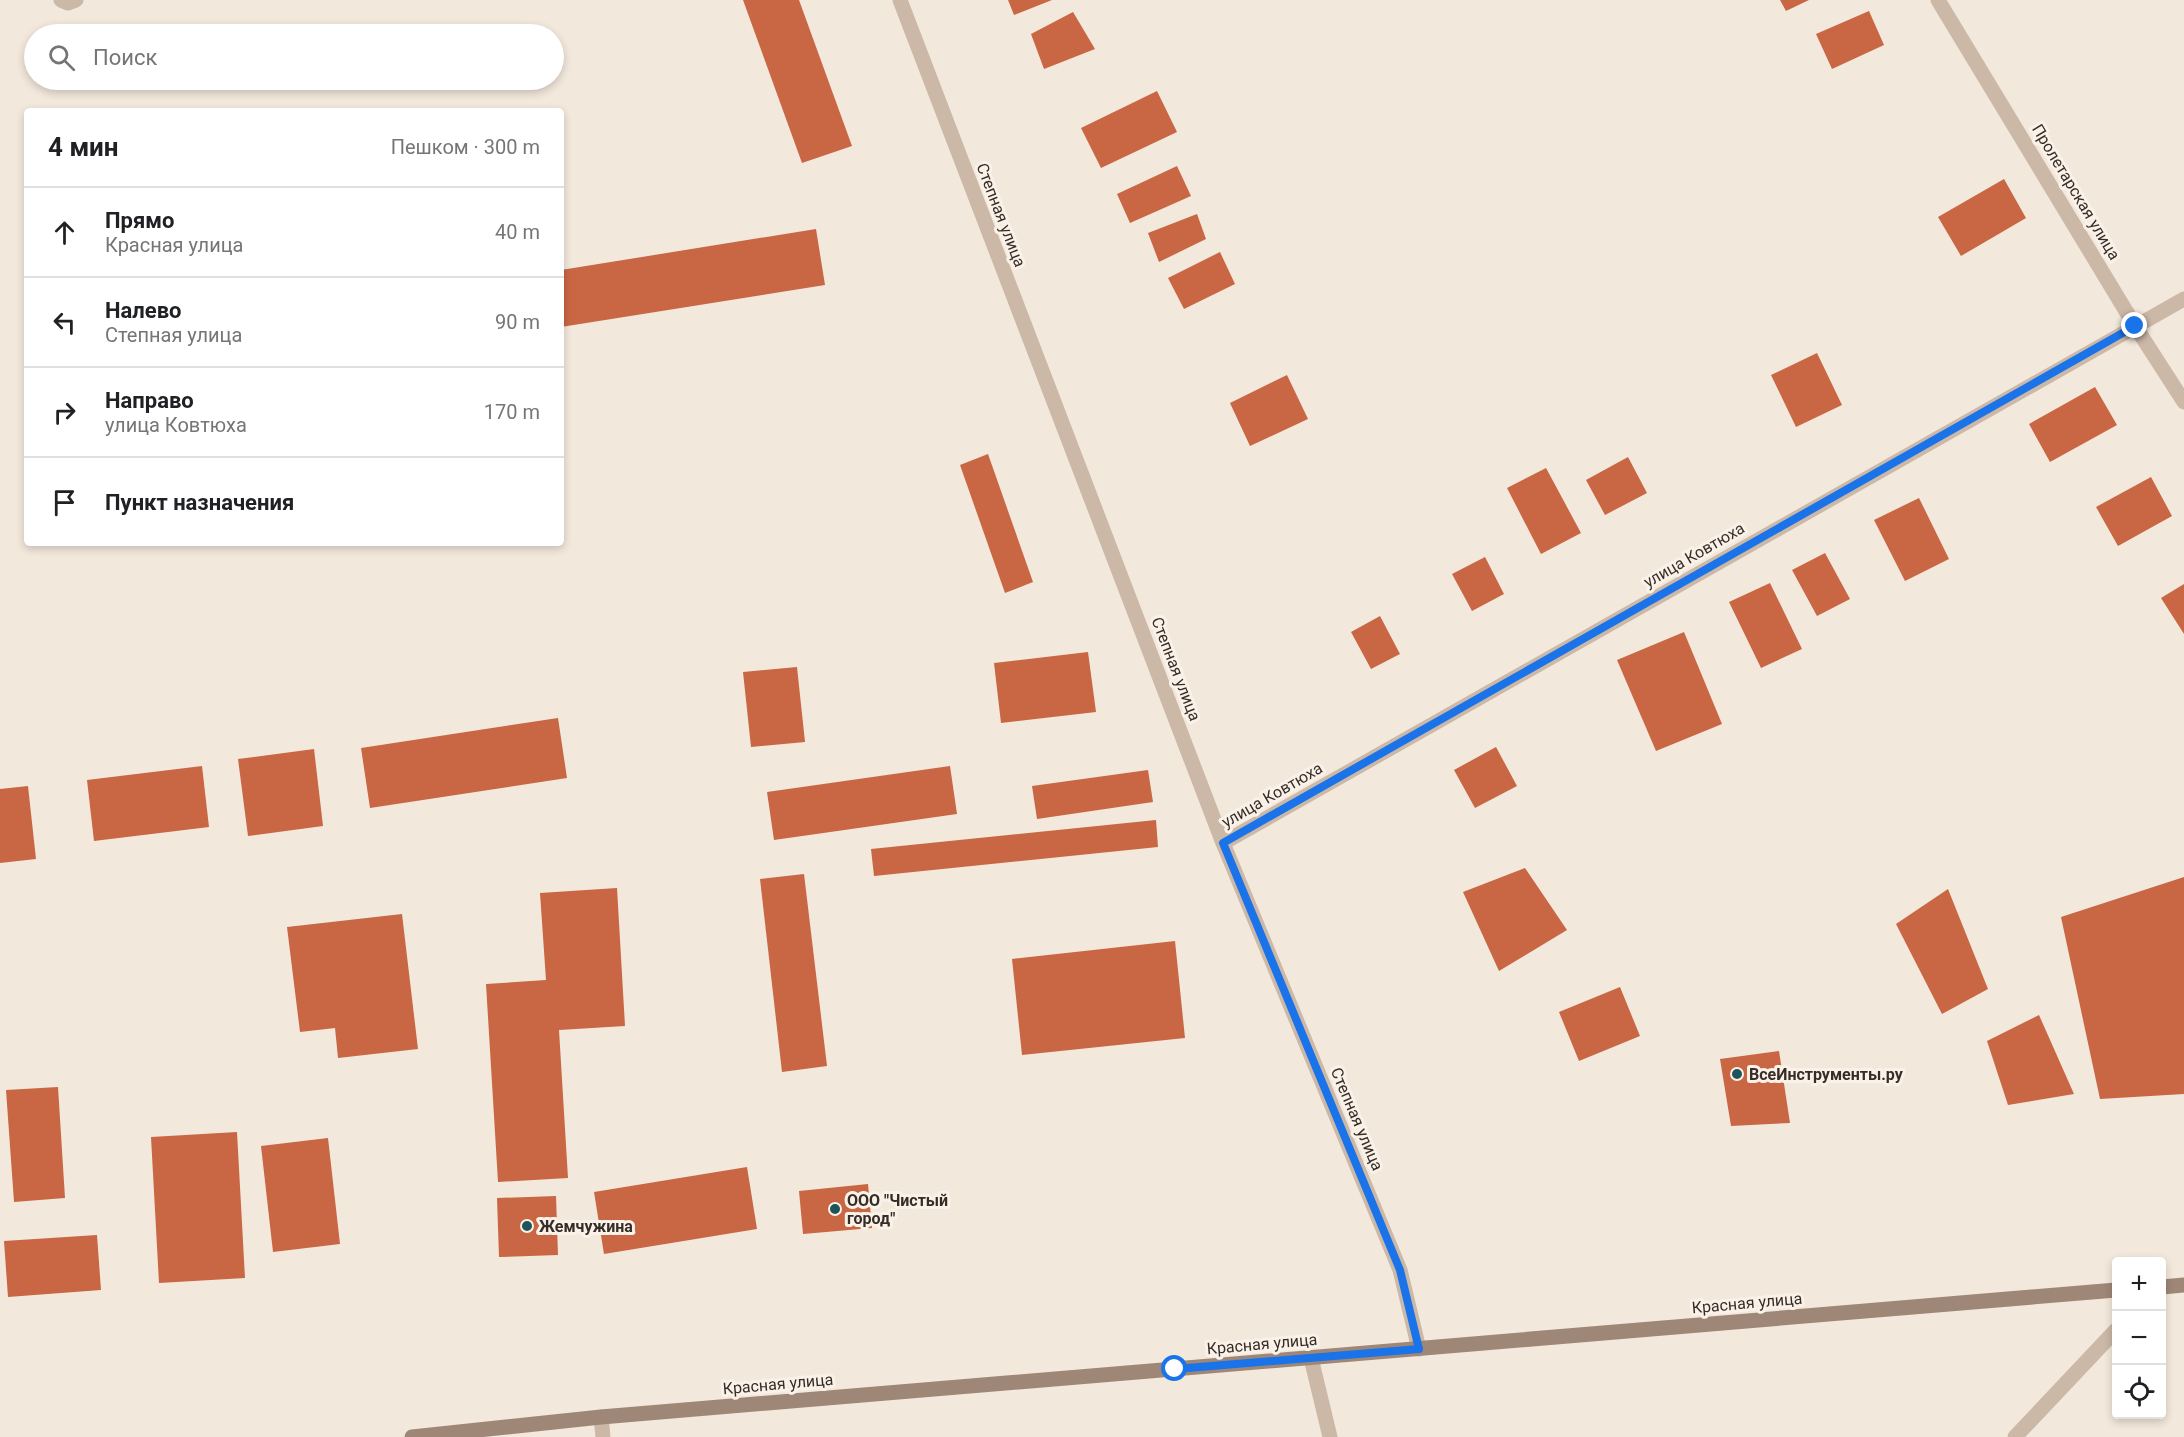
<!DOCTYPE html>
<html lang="ru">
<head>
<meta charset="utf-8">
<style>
	:root { --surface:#fff; --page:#f2f2f2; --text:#202124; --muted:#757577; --line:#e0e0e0 }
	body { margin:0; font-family:Roboto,sans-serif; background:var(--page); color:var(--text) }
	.controls { position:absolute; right:18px; bottom:18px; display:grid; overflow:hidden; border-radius:6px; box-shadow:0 3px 9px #0003 }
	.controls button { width:54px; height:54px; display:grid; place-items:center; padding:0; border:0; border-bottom:2px solid var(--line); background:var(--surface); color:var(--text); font:30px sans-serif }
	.stop { position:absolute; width:18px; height:18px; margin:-14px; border:4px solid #1a73e8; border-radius:50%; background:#fff }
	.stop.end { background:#1a73e8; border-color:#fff; box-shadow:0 2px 6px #0008 }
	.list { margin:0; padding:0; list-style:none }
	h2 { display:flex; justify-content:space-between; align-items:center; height:78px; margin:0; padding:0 24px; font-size:26px }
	h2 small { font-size:20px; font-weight:400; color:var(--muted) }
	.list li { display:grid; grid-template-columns:39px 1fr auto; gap:18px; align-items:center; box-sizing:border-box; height:90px; padding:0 24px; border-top:2px solid var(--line) }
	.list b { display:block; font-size:22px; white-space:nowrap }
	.list p { margin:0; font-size:20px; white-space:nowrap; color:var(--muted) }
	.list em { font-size:20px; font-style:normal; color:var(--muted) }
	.icon { flex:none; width:33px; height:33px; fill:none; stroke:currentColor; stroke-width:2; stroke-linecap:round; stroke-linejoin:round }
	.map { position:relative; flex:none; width:2184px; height:1437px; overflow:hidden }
	.search { position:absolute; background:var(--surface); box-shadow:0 3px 9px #0003; left:24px; top:24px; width:540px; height:66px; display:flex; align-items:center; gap:15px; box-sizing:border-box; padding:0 21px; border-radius:33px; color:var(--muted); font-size:22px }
	.panel { position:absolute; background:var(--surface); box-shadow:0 3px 9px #0003; left:24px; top:108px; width:540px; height:438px; border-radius:6px }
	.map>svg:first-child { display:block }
</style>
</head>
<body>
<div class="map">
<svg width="2184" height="1437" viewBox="0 0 2184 1437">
	<rect width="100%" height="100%" fill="#f3e8dc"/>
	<!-- building -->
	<path fill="#c96643" d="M743 0H799L852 146 802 163Z
		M1008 0H1052L1014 15Z
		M1780 0H1809L1786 11Z
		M1869 11 1884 45 1832 69 1816 34Z
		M1073 12 1095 49 1044 69 1031 34Z
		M1157 91 1177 132 1101 168 1081 128Z
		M1177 166 1191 196 1130 223 1117 194Z
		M2004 179 2026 218 1961 256 1938 217Z
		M1197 214 1206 239 1159 262 1148 233Z
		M816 229 825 285 561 327V270Z
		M1220 252 1235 284 1184 309 1168 278Z
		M1817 353 1842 405 1796 427 1771 375Z
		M1287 375 1308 419 1250 446 1230 403Z
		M2095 387 2117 425 2050 462 2029 424Z
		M988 454 1033 582 1005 593 960 465Z
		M1628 457 1647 493 1605 515 1586 480Z
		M1546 468 1581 533 1541 554 1507 488Z
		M2151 477 2172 516 2118 546 2096 507Z
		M1919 498 1949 559 1905 581 1874 520Z
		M1825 553 1850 599 1817 616 1792 570Z
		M1485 557 1504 594 1472 611 1452 574Z
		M1770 583 1802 649 1761 668 1729 602Z
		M2184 584V634L2161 598Z
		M1380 616 1400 654 1371 669 1351 632Z
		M1684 632 1722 724 1656 751 1617 660Z
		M1088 652 1096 712 1001 723 994 663Z
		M797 667 805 742 751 747 743 672Z
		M558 718 567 778 370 808 361 748Z
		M1496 747 1517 786 1475 808 1454 770Z
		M314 749 323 826 248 836 238 759Z
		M202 766 209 827 94 841 87 780Z
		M950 766 957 814 774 840 767 792Z
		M1148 770 1153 802 1037 819 1032 786Z
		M28 786 36 859 0 863V789Z
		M1156 820 1158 847 874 876 871 849Z
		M1525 868 1567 930 1499 971 1463 892Z
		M804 874 827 1066 782 1072 760 879Z
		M2184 877V1094L2100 1099 2061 917Z
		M617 888 625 1026 559 1030 568 1178 498 1182 486 984 546 980 540 893Z
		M1948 889 1988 989 1942 1014 1896 924Z
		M402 914 418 1049 338 1058 335 1028 300 1032 287 927Z
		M1175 941 1185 1038 1022 1055 1012 959Z
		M1620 987 1640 1036 1579 1061 1559 1012Z
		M2039 1015 2074 1094 2008 1105 1987 1041Z
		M1779 1051 1790 1123 1731 1126 1720 1059Z
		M58 1087 65 1198 14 1202 6 1090Z
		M237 1132 245 1278 159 1283 151 1137Z
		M328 1138 340 1244 273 1252 261 1146Z
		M747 1167 757 1229 604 1254 594 1192Z
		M868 1184 872 1228 803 1234 799 1191Z
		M556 1196 558 1255 499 1257 497 1198Z
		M97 1235 101 1290 8 1297 4 1241Z"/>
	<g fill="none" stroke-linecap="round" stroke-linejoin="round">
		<!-- service -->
		<path stroke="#cbb8a7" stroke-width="15" d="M601 1417 603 1437
			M2015 1437 2116 1330"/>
		<!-- minor -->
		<path stroke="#cbb8a7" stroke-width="15" d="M61 0 68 3 76 0
			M900 0 1223 843 1400 1270 1419 1349
			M1223 843 2184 299
			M1311 1358 1330 1437"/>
		<!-- tertiary -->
		<path stroke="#cbb8a7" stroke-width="15" d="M1938 0 2135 326 2184 402"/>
		<!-- secondary -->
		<path stroke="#9f8778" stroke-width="15" d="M2162 1287 2184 1285
			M412 1437 601 1417 2116 1290"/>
	</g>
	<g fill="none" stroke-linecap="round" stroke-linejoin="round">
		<!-- route -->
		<path stroke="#1a73e8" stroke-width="8" d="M1175 1369 1419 1349 1400 1270 1223 843 2135 326"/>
	</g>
	<!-- markers -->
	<g fill="#1c555a" stroke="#faf2e8" stroke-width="2">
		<circle cx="1737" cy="1074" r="6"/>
		<circle cx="835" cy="1209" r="6"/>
		<circle cx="527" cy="1226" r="6"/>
	</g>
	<g text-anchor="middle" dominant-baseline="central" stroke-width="6" stroke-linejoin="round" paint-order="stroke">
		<!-- street labels -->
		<g font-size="16" fill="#372d28" stroke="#faf2e8">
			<text transform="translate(2076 192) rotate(59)">Пролетарская улица</text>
			<text transform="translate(1001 215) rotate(69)">Степная улица</text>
			<text transform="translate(1694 555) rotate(-30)">улица Ковтюха</text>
			<text transform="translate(1176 669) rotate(69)">Степная улица</text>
			<text transform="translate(1272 795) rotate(-30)">улица Ковтюха</text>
			<text transform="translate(1357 1119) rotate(67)">Степная улица</text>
			<text transform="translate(1747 1303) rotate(-5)">Красная улица</text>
			<text transform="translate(1262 1344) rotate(-5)">Красная улица</text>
			<text transform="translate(778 1384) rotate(-5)">Красная улица</text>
		</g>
		<!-- poi labels -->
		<g font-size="16" font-weight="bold" fill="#372d28" stroke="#faf2e8" text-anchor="start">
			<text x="1749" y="1074">ВсеИнструменты.ру</text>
			<text x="847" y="1200">ООО "Чистый<tspan x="847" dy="18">город"</tspan></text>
			<text x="539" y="1226">Жемчужина</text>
		</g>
	</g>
</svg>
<div class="controls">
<button>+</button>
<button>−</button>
<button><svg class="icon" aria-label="locate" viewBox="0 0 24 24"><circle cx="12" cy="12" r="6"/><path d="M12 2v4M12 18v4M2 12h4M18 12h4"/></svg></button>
</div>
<div class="stop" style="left:1175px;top:1369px"></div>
<div class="stop end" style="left:2135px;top:326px"></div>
<div class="search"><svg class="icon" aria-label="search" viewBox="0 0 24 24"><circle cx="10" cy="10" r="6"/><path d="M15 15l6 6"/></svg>Поиск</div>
<section class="panel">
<h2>4 мин<small>Пешком · 300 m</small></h2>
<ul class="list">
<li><svg class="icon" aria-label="ahead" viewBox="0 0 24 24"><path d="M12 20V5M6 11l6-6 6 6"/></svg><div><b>Прямо</b><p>Красная улица</p></div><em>40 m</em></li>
<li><svg class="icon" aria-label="left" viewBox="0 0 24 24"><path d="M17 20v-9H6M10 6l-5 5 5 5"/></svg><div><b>Налево</b><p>Степная улица</p></div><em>90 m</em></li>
<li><svg class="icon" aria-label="right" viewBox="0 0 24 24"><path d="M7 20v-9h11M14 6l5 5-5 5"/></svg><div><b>Направо</b><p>улица Ковтюха</p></div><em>170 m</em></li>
<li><svg class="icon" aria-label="arrive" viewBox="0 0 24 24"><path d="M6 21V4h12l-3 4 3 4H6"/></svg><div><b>Пункт назначения</b></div></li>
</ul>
</section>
</div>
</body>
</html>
